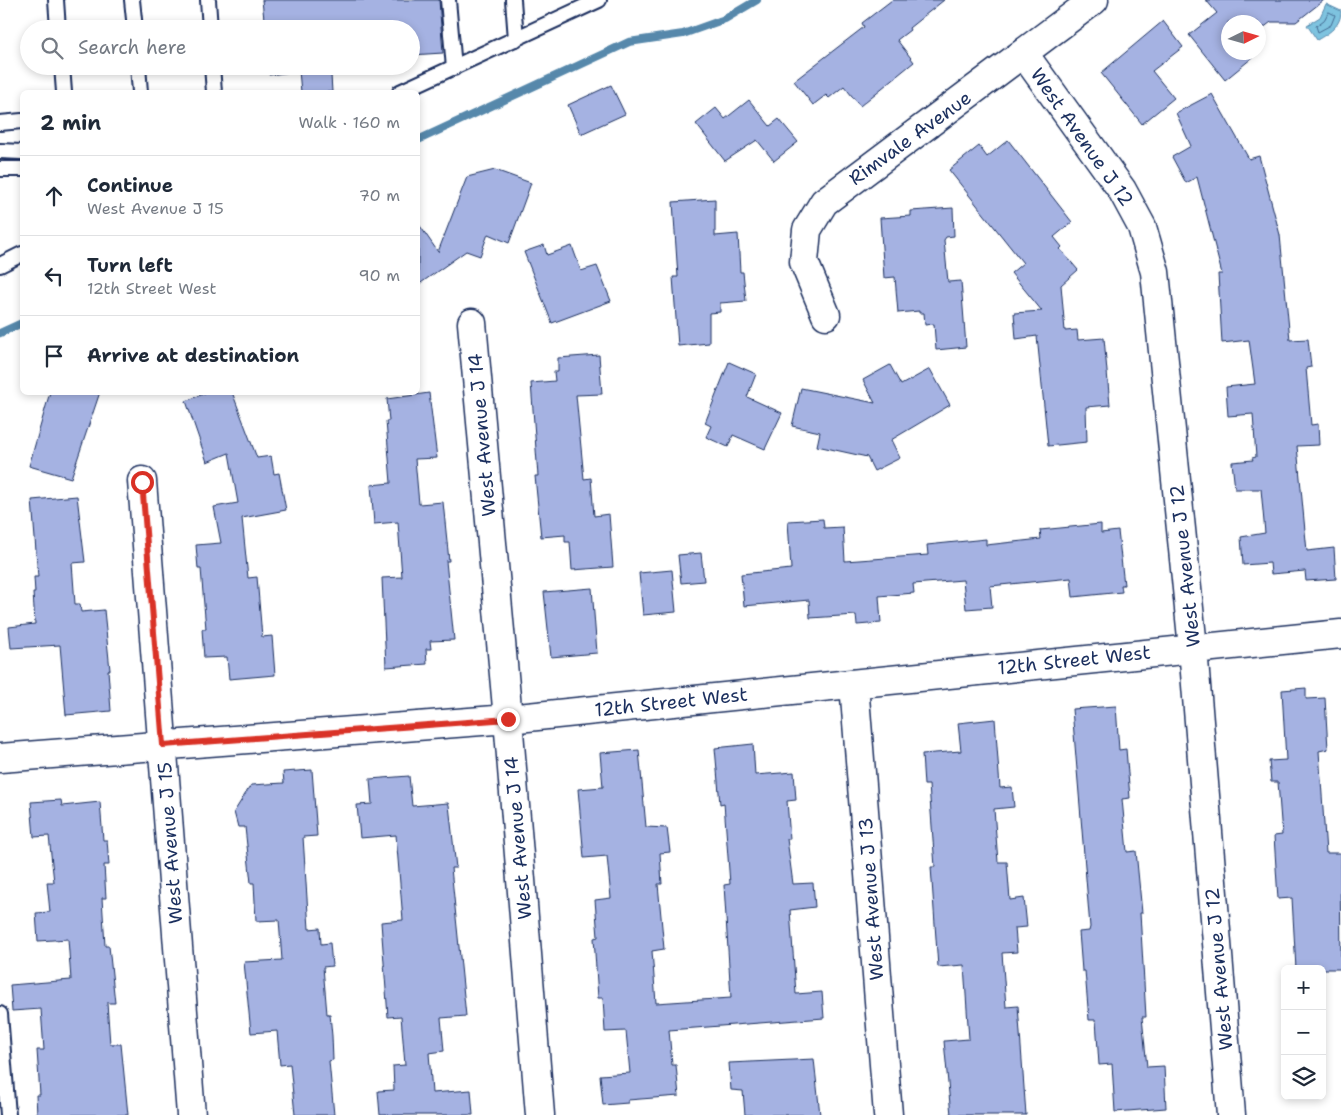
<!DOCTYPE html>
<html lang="en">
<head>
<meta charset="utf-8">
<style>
	:root { --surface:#fff; --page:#f2f2f3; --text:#1f2937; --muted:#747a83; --line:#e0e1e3 }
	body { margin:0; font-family:"Shantell Sans",sans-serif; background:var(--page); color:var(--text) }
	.controls { position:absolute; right:15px; bottom:15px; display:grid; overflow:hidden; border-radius:8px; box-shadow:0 2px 8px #0003 }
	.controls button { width:45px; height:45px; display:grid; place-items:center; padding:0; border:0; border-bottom:1px solid var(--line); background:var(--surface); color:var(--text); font:25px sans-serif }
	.compass { position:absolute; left:1221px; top:15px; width:45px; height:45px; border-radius:50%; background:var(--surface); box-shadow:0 2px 8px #0003; rotate:85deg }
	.stop { position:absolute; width:15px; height:15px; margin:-11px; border:4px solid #d93025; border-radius:50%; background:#fff }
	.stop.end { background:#d93025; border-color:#fff; box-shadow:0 1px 5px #0008 }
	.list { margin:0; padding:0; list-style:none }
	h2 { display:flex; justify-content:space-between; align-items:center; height:65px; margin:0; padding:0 20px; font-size:21px }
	h2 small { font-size:16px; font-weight:400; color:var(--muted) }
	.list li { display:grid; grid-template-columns:32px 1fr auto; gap:15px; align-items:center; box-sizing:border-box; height:80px; padding:0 20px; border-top:1px solid var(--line) }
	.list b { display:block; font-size:19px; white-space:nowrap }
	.list p { margin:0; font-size:16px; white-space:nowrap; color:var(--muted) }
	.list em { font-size:16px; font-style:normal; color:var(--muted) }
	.icon { flex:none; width:28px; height:28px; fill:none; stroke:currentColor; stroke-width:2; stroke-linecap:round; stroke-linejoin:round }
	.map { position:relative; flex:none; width:1341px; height:1115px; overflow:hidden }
	.search { position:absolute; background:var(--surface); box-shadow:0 2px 8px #0003; left:20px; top:20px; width:400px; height:55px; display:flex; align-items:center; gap:12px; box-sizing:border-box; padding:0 18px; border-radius:28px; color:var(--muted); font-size:19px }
	.panel { position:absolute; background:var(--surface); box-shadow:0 2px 8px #0003; left:20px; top:90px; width:400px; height:305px; border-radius:8px }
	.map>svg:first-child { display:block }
</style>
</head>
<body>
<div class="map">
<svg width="1341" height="1115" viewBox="0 0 1341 1115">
	<rect width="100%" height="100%" fill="#fff"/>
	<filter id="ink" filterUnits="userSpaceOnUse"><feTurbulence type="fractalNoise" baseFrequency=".02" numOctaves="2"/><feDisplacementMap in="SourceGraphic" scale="10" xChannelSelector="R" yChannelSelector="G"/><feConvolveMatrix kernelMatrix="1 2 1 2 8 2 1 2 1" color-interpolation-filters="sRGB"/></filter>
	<g filter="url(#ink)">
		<!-- water -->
		<path fill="#7ec3df" stroke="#5688ab" d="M1326 4 1341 11C1341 26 1329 33 1317 40L1307 25 1320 17Z"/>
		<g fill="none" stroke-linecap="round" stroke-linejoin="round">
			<!-- shore -->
			<path stroke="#436a92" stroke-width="1" d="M1329 12 1335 15 1331 25 1318 32 1316 26 1324 20Z"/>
			<!-- stream -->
			<path stroke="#5688ab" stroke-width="8" d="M418 140 629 42 683 34 725 19 757 0
				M0 333 22 323"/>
		</g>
		<!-- building -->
		<path fill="#a5b2e2" stroke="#1b2f5e" d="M262 0H439L443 53 411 55V29H265Z
			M892 0H944L909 28 910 30 897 40 914 62 860 106 844 86 829 98 826 95 813 105 794 81 864 27 862 23Z
			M1206 0H1324L1296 22H1271L1258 32V22H1228V52H1248L1252 58 1225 80 1189 35 1217 13Z
			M1163 21 1183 47 1152 71 1174 98 1142 124 1101 73Z
			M269 66H405V67L331 75 332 92H301L299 71 269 75Z
			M611 85 625 114 581 134 568 105Z
			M1212 94 1249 159 1259 156 1280 235 1290 340 1308 339 1311 367 1306 368 1311 425 1318 424 1319 445 1297 446 1305 531 1307 551 1334 548 1336 579 1306 581 1305 571 1271 574 1270 563 1243 565 1241 537 1265 533 1261 489H1235L1232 462 1253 460 1252 458 1256 457 1253 414 1228 416 1226 387 1255 384 1249 340 1222 343 1218 274H1222L1197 177 1186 183 1172 157 1191 146 1176 113Z
			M749 100 770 126 779 119 798 142 774 161 757 140 725 161 696 124 716 108 725 119Z
			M1008 140 1072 222 1054 237 1062 247 1060 249 1078 270 1061 285 1065 331 1077 330 1078 340 1104 338 1110 405 1086 407 1087 442 1048 446 1037 336 1016 339 1014 313 1042 311 1011 273 1023 263 949 170 979 146 987 157Z
			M495 170 531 183 509 243 488 234 480 256 466 251 418 285V223L438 252 467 177Z
			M715 199V236L738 234 740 272H743L746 301 720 303V312L709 313V343L678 346 673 277H678L673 202Z
			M953 208 954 236 946 237 944 240 948 282 961 281 966 347 936 350 934 324 925 325 924 313H919V311L898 313 895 277 884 278 880 218 911 216V211Z
			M544 245 547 255 572 246 581 271 597 266 611 301 552 323 524 252Z
			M599 355 602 394 576 395 584 479 591 478 594 516 609 514 613 567 572 570 570 542H565V535L541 537 535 476H538L531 383 555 381 554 372H558V358Z
			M729 362 756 374 747 397 782 413 765 449 733 435 728 447 706 437 711 426 705 423Z
			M890 365 901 385 930 369 950 405 891 440 900 458 874 471 867 457 817 446 820 432 792 426 801 388 875 403 863 380Z
			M50 392H100L71 478 29 466Z
			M208 392H232L257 458 271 456 274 474 279 473 286 510 242 518 248 578 257 577 262 637 272 636 275 675 229 679 227 657 204 658 202 629H206L201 569H198L196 545 221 543 214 507 238 503 229 453 207 462 186 401Z
			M429 393 437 458 415 459 419 504 443 502 449 561H446L454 640 430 641 431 649H426L427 664 386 667 382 578 402 577 398 522 374 524 371 485 391 483 386 421H389L387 399Z
			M77 496 85 562 72 563 75 604H80L81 612 104 610 110 670H108L111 711 66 715 60 645 11 648 9 627 35 624 33 593H35L34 577H38L32 500Z
			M823 519 824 528 843 527 845 561 928 555 927 545 986 539V545L1041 539 1040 530 1101 524V533L1118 531 1124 585H1121L1122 592 1073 597 1071 578 990 586 992 607 966 609 963 580 913 584 914 593 879 596 881 623 857 625 856 615 810 618 809 600 744 606 741 574 791 569 788 521Z
			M701 553 704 581 681 583 678 555Z
			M672 570 676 612 643 615 639 573Z
			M592 588 597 653 551 657 544 592Z
			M1306 688V699L1325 698 1328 749 1319 751 1326 853H1340L1341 969H1296L1292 898 1278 899 1274 836 1282 835 1278 782H1271L1269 761 1286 760 1282 690Z
			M1116 706 1119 750 1126 749 1130 798 1122 799 1127 852 1136 851 1142 913H1140L1146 1017H1142L1147 1067 1164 1066 1166 1108 1115 1112 1112 1064 1099 1065 1096 1020H1089L1085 971H1082L1079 932 1089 931 1090 927 1072 709Z
			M995 719 1000 788 1012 787 1014 807 994 809 998 862H1007L1010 900 1024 898 1027 927 1015 928 1017 952 1002 953 1006 1007 1018 1006 1026 1115H951L944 1041 969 1039 964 965 938 967 931 867H935L929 785H924L922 754 961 751 958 723Z
			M753 744 755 775 794 772 796 800 787 801 790 839H787L793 884 813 883 815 907 790 910 796 994 822 992 824 1018 669 1030 672 1065H676L679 1096 628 1100V1103L603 1105 600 1075 630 1073 626 1031 605 1032 603 998H598L594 938 598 937 595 900 611 898 607 856 584 858 578 789 603 787 600 753 639 750 646 827 667 828 670 852 660 853 662 884H658L664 949 652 951 656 1003 731 998 724 885 730 884 724 803 720 804 715 748Z
			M312 770 317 836 303 837 309 929 320 928 321 944 330 943 332 966 323 967 327 1014H330L332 1036 333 1060 329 1061 334 1115H295L290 1064 280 1065 277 1031 251 1033 244 962 282 960 279 920 256 921 254 883H251L245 827H238L234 812 251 785 284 783 283 772Z
			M409 776 412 806 448 803 449 805 456 868H451L466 1016 441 1018 444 1051 429 1053 432 1093 471 1090 473 1115H380L378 1091 394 1090 393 1066 405 1065 401 1016 388 1017 381 922 403 920 396 835 360 838 357 805 372 804 370 779Z
			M61 800 62 806 100 802 103 840H107L109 865H104L106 898H102L105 946H109L115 1003H107L110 1044H121L128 1115H37L36 1095H40L37 1050H44L41 1009 12 1011 10 985 71 980 68 939 38 941 36 913 50 912 47 882H54L49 836 34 837 31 802Z
			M814 1059 820 1115H745L743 1091 731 1090 729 1063Z"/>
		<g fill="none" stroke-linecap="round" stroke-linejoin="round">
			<defs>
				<path id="service" d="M56 0 58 29
					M132 0 135 29
					M208 0 210 29
					M448 0 454 68
					M513 0 516 39
					M62 66 64 92
					M138 66 140 92
					M212 66 214 92
					M400 92 599 0
					M0 123 22 121
					M0 151 22 152
					M0 169H22
					M0 265 22 254
					M0 1014 8 1115"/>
				<path id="minor" d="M1024 54 1122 190 1142 227 1155 272 1193 648 1231 1115
					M826 315 804 262 807 230 824 202 1094 0
					M472 323 508 719 540 1115
					M142 481 191 1115
					M854 684 888 1115
					M0 758 508 719 1341 634"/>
			</defs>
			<!-- service casing -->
			<use href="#service" stroke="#1b2f5e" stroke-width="18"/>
			<!-- minor casing -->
			<use href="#minor" stroke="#1b2f5e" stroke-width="31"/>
			<!-- service -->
			<use href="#service" stroke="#fff" stroke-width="14"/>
			<!-- minor -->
			<use href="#minor" stroke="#fff" stroke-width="28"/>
		</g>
	</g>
	<g fill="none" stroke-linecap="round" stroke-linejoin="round" filter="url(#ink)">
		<!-- route -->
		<path stroke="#d93025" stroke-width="6" d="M142 482 163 745 508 719"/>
	</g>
	<g text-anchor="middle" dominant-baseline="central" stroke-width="4" stroke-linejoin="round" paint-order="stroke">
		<!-- street labels -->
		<g font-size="19" fill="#1b2f5e" stroke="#fff">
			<text transform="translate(1082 137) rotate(55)">West Avenue J 12</text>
			<text transform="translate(910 138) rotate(-36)">Rimvale Avenue</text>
			<text transform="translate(482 435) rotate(-95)">West Avenue J 14</text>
			<text transform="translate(1185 566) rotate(-96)">West Avenue J 12</text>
			<text transform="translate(1074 660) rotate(-6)">12th Street West</text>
			<text transform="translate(671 702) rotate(-6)">12th Street West</text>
			<text transform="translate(518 838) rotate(-95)">West Avenue J 14</text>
			<text transform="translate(170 843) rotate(-94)">West Avenue J 15</text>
			<text transform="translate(871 899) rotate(-94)">West Avenue J 13</text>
			<text transform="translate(1219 969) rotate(-95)">West Avenue J 12</text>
		</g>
	</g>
</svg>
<div class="controls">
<button>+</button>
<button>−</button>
<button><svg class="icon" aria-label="layers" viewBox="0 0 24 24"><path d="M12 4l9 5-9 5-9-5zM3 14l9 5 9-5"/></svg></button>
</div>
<svg class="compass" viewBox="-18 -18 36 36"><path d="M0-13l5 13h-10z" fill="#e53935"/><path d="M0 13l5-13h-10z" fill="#747a83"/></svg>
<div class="stop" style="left:142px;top:482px"></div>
<div class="stop end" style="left:508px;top:719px"></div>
<div class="search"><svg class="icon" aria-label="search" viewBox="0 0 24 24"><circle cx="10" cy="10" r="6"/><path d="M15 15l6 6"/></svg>Search here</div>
<section class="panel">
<h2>2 min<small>Walk · 160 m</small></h2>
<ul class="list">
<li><svg class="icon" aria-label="ahead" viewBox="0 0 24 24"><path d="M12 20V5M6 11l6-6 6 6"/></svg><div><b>Continue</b><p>West Avenue J 15</p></div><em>70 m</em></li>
<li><svg class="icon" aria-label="left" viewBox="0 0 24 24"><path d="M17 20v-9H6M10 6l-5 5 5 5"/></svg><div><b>Turn left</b><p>12th Street West</p></div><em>90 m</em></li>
<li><svg class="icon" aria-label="arrive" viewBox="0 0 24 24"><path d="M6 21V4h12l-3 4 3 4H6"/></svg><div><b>Arrive at destination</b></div></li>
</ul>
</section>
</div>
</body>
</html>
